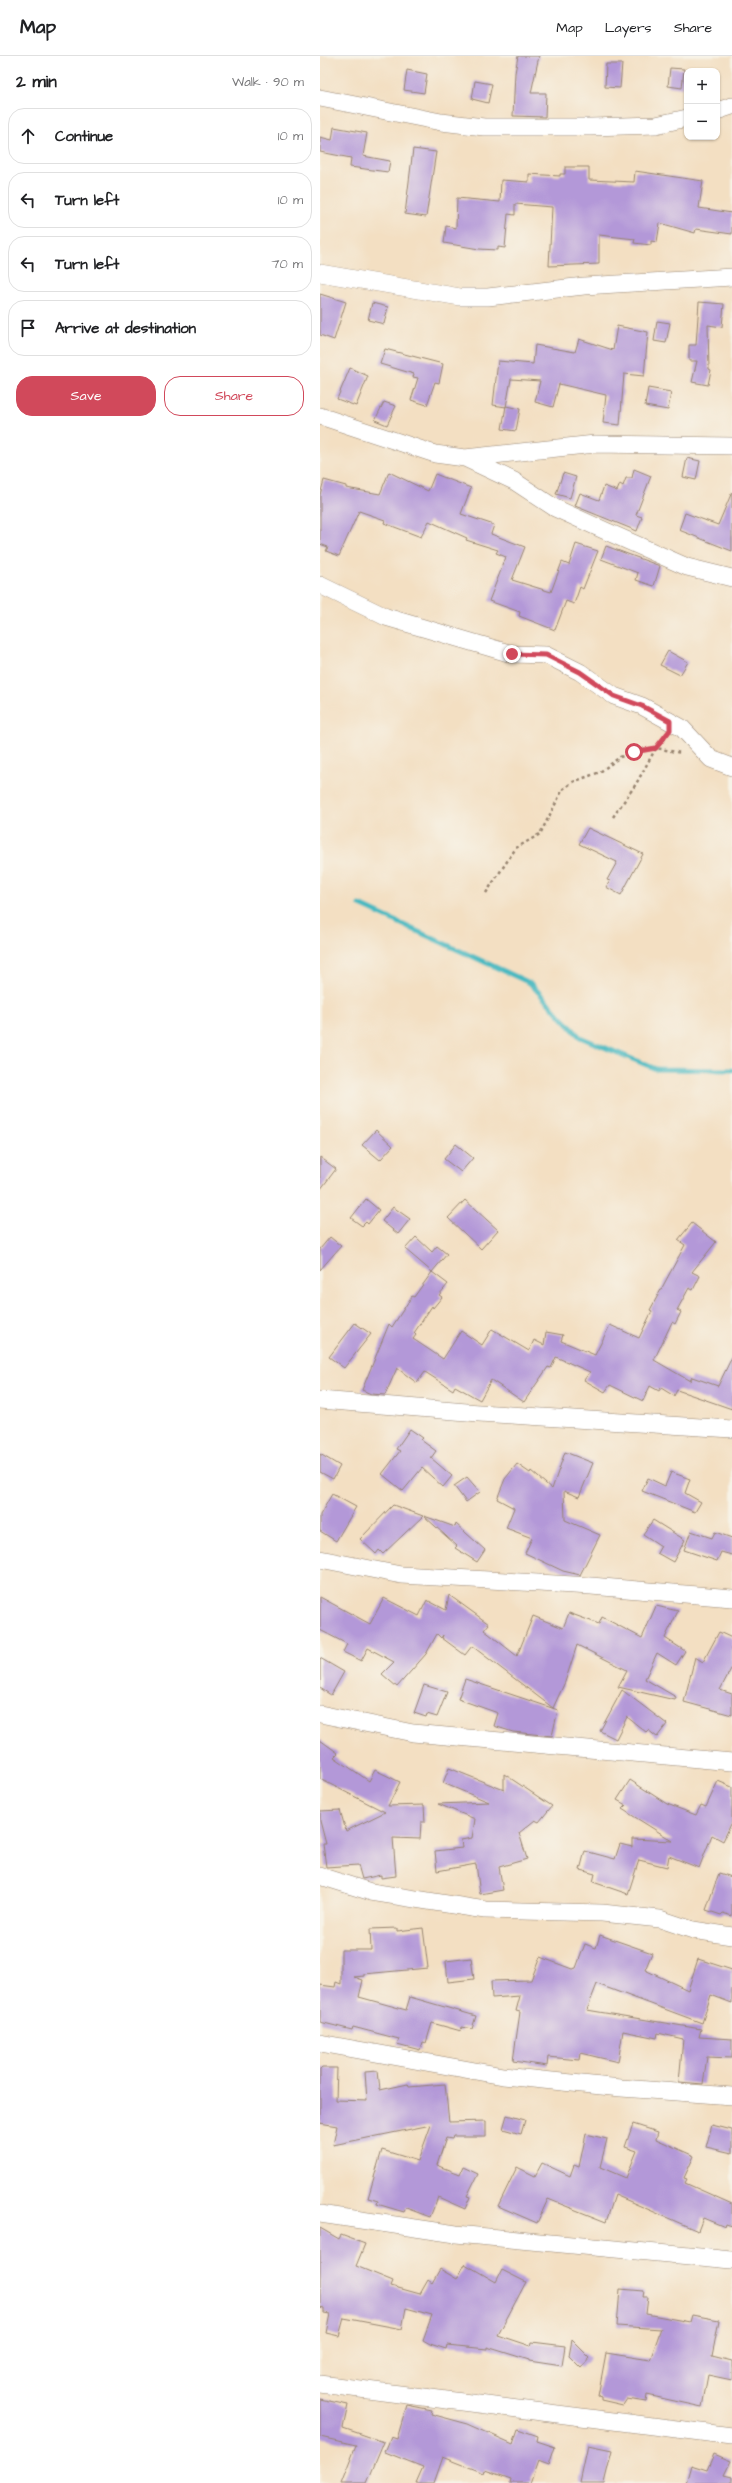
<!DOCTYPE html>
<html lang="en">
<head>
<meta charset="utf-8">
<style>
	:root { --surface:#fff; --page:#f2f2f2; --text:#202124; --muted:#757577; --line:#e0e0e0; --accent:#d1495b }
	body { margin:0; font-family:"Architects Daughter",sans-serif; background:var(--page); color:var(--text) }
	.controls { position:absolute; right:12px; top:12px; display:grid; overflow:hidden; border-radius:8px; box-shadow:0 1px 3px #0004 }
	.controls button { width:36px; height:36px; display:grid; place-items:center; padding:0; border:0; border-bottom:1px solid var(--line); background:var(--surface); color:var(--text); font:20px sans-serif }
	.stop { position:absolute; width:12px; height:12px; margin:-9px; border:3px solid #d1495b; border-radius:50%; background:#fff }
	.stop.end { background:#d1495b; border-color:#fff; box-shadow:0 1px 4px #0008 }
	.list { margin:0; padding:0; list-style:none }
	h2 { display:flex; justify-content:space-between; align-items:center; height:52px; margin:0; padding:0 16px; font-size:17px }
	h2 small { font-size:13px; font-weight:400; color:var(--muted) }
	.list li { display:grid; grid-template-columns:26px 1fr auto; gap:12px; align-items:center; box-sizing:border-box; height:56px; margin:0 8px 8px; padding:0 8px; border:1px solid var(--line); border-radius:16px }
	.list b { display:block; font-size:15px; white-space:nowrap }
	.list em { font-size:13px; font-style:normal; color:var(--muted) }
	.actions { display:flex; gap:8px; padding:12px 16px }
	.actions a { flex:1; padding:9px 0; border:1px solid var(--accent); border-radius:16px; text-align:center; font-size:14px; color:var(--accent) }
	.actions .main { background:var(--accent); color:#fff }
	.icon { flex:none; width:22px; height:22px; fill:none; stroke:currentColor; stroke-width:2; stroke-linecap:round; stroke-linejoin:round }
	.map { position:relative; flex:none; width:412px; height:2427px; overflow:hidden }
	header { display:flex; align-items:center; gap:24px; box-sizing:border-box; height:56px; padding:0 20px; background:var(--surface); border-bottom:1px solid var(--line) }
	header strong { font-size:19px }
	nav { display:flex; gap:22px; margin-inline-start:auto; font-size:14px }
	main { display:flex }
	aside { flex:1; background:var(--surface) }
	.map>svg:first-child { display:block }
</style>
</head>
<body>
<header>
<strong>Map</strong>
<nav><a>Map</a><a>Layers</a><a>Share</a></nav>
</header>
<main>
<aside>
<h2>2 min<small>Walk · 90 m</small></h2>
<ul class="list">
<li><svg class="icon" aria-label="ahead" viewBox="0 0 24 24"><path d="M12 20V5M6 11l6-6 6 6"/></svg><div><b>Continue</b></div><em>10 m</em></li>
<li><svg class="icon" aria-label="left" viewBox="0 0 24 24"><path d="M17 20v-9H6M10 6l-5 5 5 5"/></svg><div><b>Turn left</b></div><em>10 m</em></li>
<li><svg class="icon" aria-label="left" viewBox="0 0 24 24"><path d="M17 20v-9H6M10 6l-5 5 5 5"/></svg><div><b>Turn left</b></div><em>70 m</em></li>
<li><svg class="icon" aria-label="arrive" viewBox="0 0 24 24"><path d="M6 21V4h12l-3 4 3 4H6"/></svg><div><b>Arrive at destination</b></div></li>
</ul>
<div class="actions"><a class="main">Save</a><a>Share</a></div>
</aside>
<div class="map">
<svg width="412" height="2427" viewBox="0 0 412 2427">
	<rect width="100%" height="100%" fill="#f7f3e8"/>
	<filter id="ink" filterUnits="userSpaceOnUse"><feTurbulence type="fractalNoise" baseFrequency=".025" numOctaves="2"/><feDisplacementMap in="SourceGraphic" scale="8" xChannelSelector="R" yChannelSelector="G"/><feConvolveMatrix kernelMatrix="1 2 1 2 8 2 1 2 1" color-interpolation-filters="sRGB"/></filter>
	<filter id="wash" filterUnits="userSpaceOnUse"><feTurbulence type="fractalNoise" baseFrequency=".012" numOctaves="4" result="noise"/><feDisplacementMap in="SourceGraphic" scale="16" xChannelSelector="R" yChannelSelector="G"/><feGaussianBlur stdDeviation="0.9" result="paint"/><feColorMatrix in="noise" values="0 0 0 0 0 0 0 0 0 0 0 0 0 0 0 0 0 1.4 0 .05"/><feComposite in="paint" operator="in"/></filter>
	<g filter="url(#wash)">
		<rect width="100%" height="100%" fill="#f3dfc2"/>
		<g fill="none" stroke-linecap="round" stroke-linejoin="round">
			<!-- stream -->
			<path stroke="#4ab9c1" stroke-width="5" d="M40 849 210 927 260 981 336 1013 412 1014"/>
		</g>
		<g id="blocks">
			<!-- building -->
			<path fill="#b398d8" d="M198 0H219L211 37H226L225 61 193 60 195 17Z
				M286 8H302L300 32 285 31Z
				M350 12 364 13 362 32 348 30Z
				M87 14 107 18 104 37 84 34Z
				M155 25 172 28 168 47 152 43Z
				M14 71 47 77 43 100 70 105 68 116 30 111 31 102 0 96V81L12 84Z
				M93 93 116 96 106 161 85 158Z
				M245 111H269V124L314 126 315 115 383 125 379 152 412 157V178L376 173 375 177 340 167 337 186 331 185V189L314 187 315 183 279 179V208L229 210 232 151 195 148V159L188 158 185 192 178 191V194L159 193 124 187 126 170 136 172 137 142 180 146 181 124 209 126V118L240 120V118H245Z
				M0 238 26 246 14 284 0 279Z
				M379 246 404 248 402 271 388 269 389 313 391 314 388 329 372 326 377 305H369V289H376Z
				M52 247 68 251 64 268 48 264Z
				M337 265 350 267 346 287 334 285Z
				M297 270 328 276 324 320 304 318 300 369 283 367 286 339 239 328 233 351 215 346 220 325 191 323 186 351 173 349 178 305 213 308 215 289 255 296 259 283 293 294Z
				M65 293 123 308 119 327 115 326 107 349 91 344 98 322 93 321 94 318 60 308Z
				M30 312 48 320 36 350 17 343Z
				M328 332 351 336 348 354 325 350Z
				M64 346 76 350 67 369 55 364Z
				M186 350 200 353 196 375 182 373Z
				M367 402 380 405 376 424 363 421Z
				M314 413 331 420 316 459 322 461 317 475 255 450 260 437 279 444 284 430 297 435 300 428 303 430 306 422H312Z
				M69 416 108 435 115 418 151 432 141 458 174 469 171 478 205 491 192 524 231 536 242 506 249 509 256 488 278 495 263 533 260 531 254 548 246 545 235 574 199 560 200 556 169 545 186 501 176 497 178 494 146 484 147 482 109 465 101 481 64 467 65 464 39 455 19 500 6 495 8 491 0 488V439L4 424 26 430V432L60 438Z
				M243 417 256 421 250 442 236 438Z
				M412 436V495L359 474 365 457 398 469Z
				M286 490 340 510 334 530 316 524 318 517 281 503Z
				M348 595 368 606 360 619 340 609Z
				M268 772 323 798 301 839 286 831 290 825 287 824 297 806 259 788Z
				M56 1074 73 1090 60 1104 42 1089Z
				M136 1088 153 1102 141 1116 124 1103Z
				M0 1101 16 1113 0 1134Z
				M46 1143 59 1154 48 1168 46 1166 42 1170 31 1162Z
				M145 1144 178 1174 161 1193 128 1162Z
				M73 1151 90 1163 78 1178 62 1165Z
				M372 1167 396 1186 372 1216 380 1220 373 1234 369 1232 357 1254 361 1256 355 1268 352 1266 334 1304 370 1325 372 1321 398 1330 412 1301V1353L357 1334 354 1340 341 1332 339 1335 330 1330 323 1345 290 1329 285 1336 264 1324 270 1316 236 1301 231 1312 228 1311 204 1346 171 1324 160 1344 135 1330 133 1334 105 1316 97 1327 77 1312 65 1339 51 1338 42 1334 69 1268 72 1271 92 1240 94 1241 112 1216 128 1228 119 1239 122 1241 113 1252 112 1250 94 1277 96 1279 93 1283 123 1303 141 1275 162 1289 172 1273 209 1295 214 1284 224 1289 226 1276 243 1279 241 1285 275 1299 290 1269 319 1282 332 1255 330 1254 365 1189 358 1184Z
				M10 1181 21 1190 0 1214V1193Z
				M96 1181 112 1196 117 1190 127 1198 112 1216 85 1193Z
				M35 1267 51 1278 24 1312 9 1301Z
				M90 1373 103 1382 101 1384 116 1395 111 1402 132 1420 123 1431 102 1412 83 1435 62 1418 80 1395 76 1393Z
				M245 1396 273 1407 259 1441 244 1435 245 1464 280 1479 260 1519 243 1515 205 1497 212 1482 186 1472 194 1452 177 1443 185 1423 197 1408 210 1417 211 1415 232 1433Z
				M0 1398 20 1410 13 1423 0 1416Z
				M351 1416 370 1423 365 1437 381 1446 375 1456 322 1435 328 1422 345 1430Z
				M147 1421 160 1436 146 1446 134 1430Z
				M12 1438 36 1451 16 1485 0 1475V1459Z
				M73 1449 103 1460 63 1498 59 1494 56 1498 40 1483Z
				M104 1460 135 1471 136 1468 165 1494 157 1506 135 1492 137 1490Z
				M333 1464 365 1484 353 1506 337 1497 341 1490 323 1478Z
				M371 1475 392 1482 395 1476 412 1482V1499L401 1496 397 1505 364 1494Z
				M129 1539 169 1568 164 1574 197 1600 213 1560 243 1572 249 1557 279 1568 282 1561 322 1582 336 1550 358 1555 345 1582 365 1595 356 1609 337 1597 325 1623 356 1641 355 1644 298 1631 307 1614 257 1589 245 1626 233 1652 152 1590 145 1599 122 1582 123 1579 121 1582 117 1578 106 1598 77 1631 62 1618 74 1606 48 1592 41 1605 23 1596 27 1588 0 1574V1541L50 1568 64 1542 99 1560 107 1544 126 1554Z
				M399 1576 412 1582V1611L400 1634 412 1638V1659L364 1646 375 1601 383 1606Z
				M0 1602 24 1616 11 1639 0 1632Z
				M145 1623 238 1654 232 1680 193 1676 174 1670 178 1657 138 1643Z
				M104 1629 127 1636 117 1661 107 1658 106 1661 94 1657Z
				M302 1634 347 1668 337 1681 328 1674 326 1676 307 1661 296 1683 280 1675Z
				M0 1684 18 1697 14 1701 49 1725 55 1714 80 1726 68 1750 104 1749 105 1766H101L100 1783 73 1782 76 1820 61 1822V1819L42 1823 38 1809 6 1811 3 1788H6L0 1765V1755L20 1754 26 1775 65 1756 0 1723Z
				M129 1712 184 1734V1718L232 1750 219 1766 215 1764 199 1777 207 1803 179 1811 183 1834 160 1838 156 1808 117 1815 115 1795 142 1792 141 1784 152 1782 155 1763 118 1748 169 1746 123 1727Z
				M310 1724 347 1748 376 1759 381 1749 386 1751 398 1725 412 1731V1766L403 1785 392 1779 379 1812 349 1800 347 1811 319 1804 308 1838 273 1826 275 1818 260 1814 265 1795 295 1803 300 1788 312 1791V1783L353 1785 302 1753 306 1749 297 1744Z
				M399 1817 412 1821V1860L403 1857 401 1859 386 1854Z
				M77 1872V1875L103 1872 108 1912 44 1918V1920L34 1921 43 1924 39 1941 86 1954 90 1941 156 1960 152 1973 142 1971 141 1975 112 1967 106 1987 102 1986 100 1994 77 1988 79 1983 33 1971 32 1974 0 1966V1929L15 1931 16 1926 21 1928V1894H51L50 1873Z
				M280 1879 332 1897 325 1914 368 1934 378 1903 412 1914V1947L391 1939 382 1967 277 1928 267 1954 381 1973 379 1981 412 1983V2002L387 2001 383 2028 359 2026 363 1983 338 1977 337 1982 303 1975 298 2006 260 1997 259 2004 228 2001 227 2010 193 2005 200 1956 196 1955 200 1940 172 1942 171 1925 211 1924 220 1901 252 1913 256 1912 265 1888 276 1892Z
				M151 1902 154 1923 128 1926 126 1905Z
				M2 2012H17L16 2044 47 2045 45 2016 58 2015 60 2034 88 2028 89 2031 125 2028 129 2066 166 2065V2080H133L132 2083 126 2082 117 2109 140 2118 143 2111 158 2118 147 2140 150 2141 145 2153 118 2141 110 2161 86 2152 84 2156 57 2148 58 2145 48 2142 62 2094 98 2105 111 2069 13 2089 17 2070 0 2067V2014Z
				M187 2059 205 2064 201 2078 183 2073Z
				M313 2068 338 2076 336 2083 374 2100 364 2122 367 2123 365 2127 412 2148V2170L406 2168 405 2171 383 2162 378 2175 295 2139 286 2166 228 2143 217 2167 178 2150 197 2111 215 2120 222 2107 250 2120 254 2109 259 2111 266 2078 287 2083 280 2111 306 2122 317 2095 305 2091Z
				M392 2069 412 2074V2097L386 2091Z
				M0 2172 19 2183 21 2179 45 2188 36 2210 73 2225 71 2230 100 2238 108 2224 112 2227 120 2213 137 2223 145 2208 176 2226 182 2214 206 2226 178 2279 211 2290 212 2286 245 2290 242 2310 209 2305V2304L167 2291V2293L127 2289 126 2293 110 2288 103 2284 112 2259 86 2252 82 2273 24 2262 19 2280 6 2277 10 2258 4 2257V2253L0 2252Z
				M300 2233 324 2235 323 2241H328L326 2258 370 2266 372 2259 399 2264 392 2300 412 2305V2324L388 2319 382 2351 327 2339 326 2346 307 2343 303 2349 281 2344V2341L278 2340 286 2297 330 2304 341 2273 297 2270Z
				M252 2284 270 2302 261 2312 249 2300Z
				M0 2343 28 2349 23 2372 64 2386 47 2427H21L36 2389 0 2381Z
				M87 2349 112 2354 111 2358 148 2368 193 2388 198 2373 218 2380 217 2385 235 2391 229 2409 218 2405 210 2427H190L191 2423 165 2414 164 2417 123 2401 114 2427H96L103 2411 65 2396 71 2381 77 2383Z
				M268 2390 292 2395 284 2427H260Z
				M394 2398 411 2405 404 2419 412 2421V2427H366L371 2409 387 2414Z"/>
		</g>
	</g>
	<g filter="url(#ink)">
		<use href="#blocks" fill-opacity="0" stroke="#978470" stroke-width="1"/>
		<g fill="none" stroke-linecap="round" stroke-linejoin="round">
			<defs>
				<path id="street" d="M0 42 121 66 164 71H271L336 69 367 62
					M397 55 412 50
					M0 217 140 241H168L264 230 412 221
					M0 360 115 398 145 402 275 388 412 390
					M145 402 194 425 235 452 288 476 367 511 412 522
					M0 529 66 561 192 598 226 599 260 616 294 640 322 650 362 672 391 703 412 711
					M0 1344 159 1357 412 1373
					M0 1503 81 1519 271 1530 412 1542
					M0 1658 93 1677 412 1706
					M0 1820 51 1836 165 1854 282 1857 340 1863 373 1874 412 1880
					M0 1987 183 2020 301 2032 412 2040
					M0 2158 136 2178 412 2204
					M0 2328 412 2380"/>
			</defs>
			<!-- street casing -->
			<use href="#street" stroke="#978470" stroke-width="18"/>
			<!-- path -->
			<path stroke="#978470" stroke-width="2.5" stroke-dasharray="3 3" stroke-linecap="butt" d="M293 761 316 728 336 692 361 697
				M166 837 196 792 220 778 243 733 253 726 280 716 300 701 325 693 336 692 346 681"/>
			<!-- street -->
			<use href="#street" stroke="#fff" stroke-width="17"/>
		</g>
	</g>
	<g fill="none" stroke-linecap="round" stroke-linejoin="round" filter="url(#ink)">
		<!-- route -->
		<path stroke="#d1495b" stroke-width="5" d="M192 598 226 599 260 616 294 640 322 650 350 665V674L336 692 314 696"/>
	</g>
</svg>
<div class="controls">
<button>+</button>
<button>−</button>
</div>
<div class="stop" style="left:314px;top:696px"></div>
<div class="stop end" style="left:192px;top:598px"></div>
</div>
</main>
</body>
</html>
